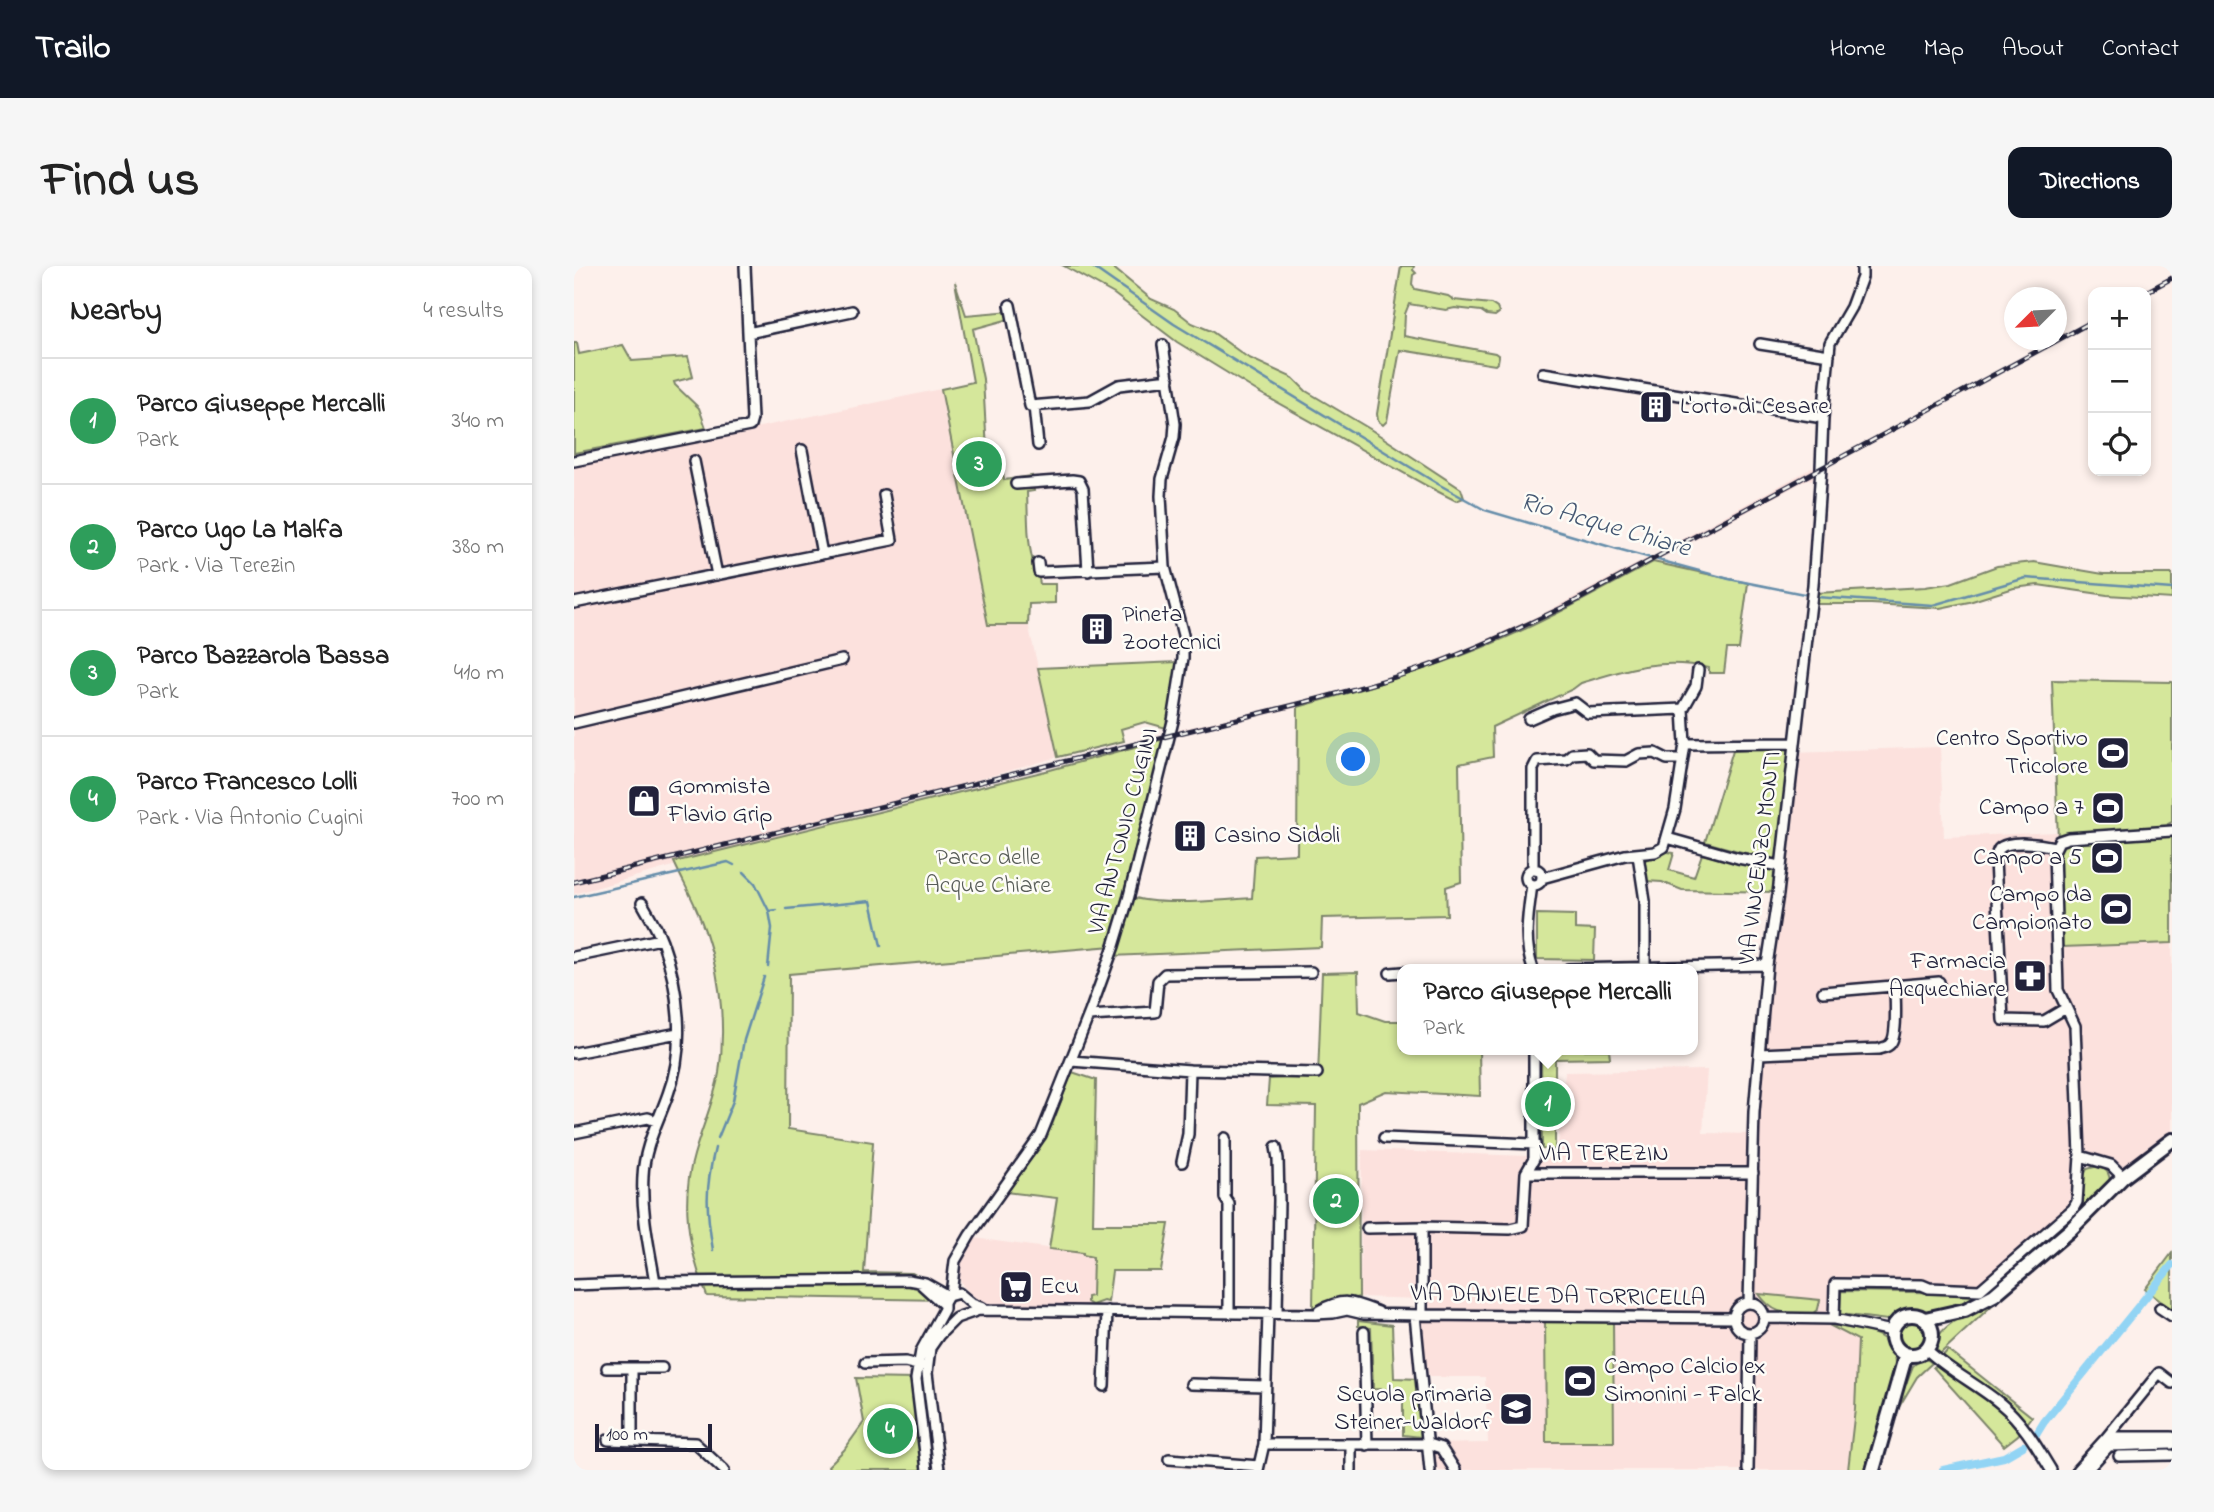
<!DOCTYPE html>
<html lang="en">
<head>
<meta charset="utf-8">
<style>
	:root { --surface:#fff; --page:#f6f6f6; --text:#222; --muted:#767676; --line:#e0e0e0; --accent:#111827 }
	body { margin:0; font-family:"Indie Flower",sans-serif; background:var(--page); color:var(--text) }
	.controls { position:absolute; right:21px; top:21px; display:grid; overflow:hidden; border-radius:14px; box-shadow:0 4px 10px #0003 }
	.controls button { width:63px; height:63px; display:grid; place-items:center; padding:0; border:0; border-bottom:2px solid var(--line); background:var(--surface); color:var(--text); font:35px sans-serif }
	.compass { position:absolute; left:1430px; top:21px; width:63px; height:63px; border-radius:50%; background:var(--surface); box-shadow:0 4px 10px #0003; rotate:246deg }
	.scale { position:absolute; left:21px; bottom:18px; width:117px; box-sizing:border-box; padding-left:7px; border:4px solid #22223b; border-top:0; font-size:19px; line-height:24px; white-space:nowrap; color:#22223b; -webkit-text-stroke:5px #fdfcf7; paint-order:stroke }
	.you { position:absolute; left:780px; top:494px; width:24px; height:24px; margin:-18px; border:5px solid #fff; border-radius:50%; background:#1a73e8; box-shadow:0 0 0 10px #1a73e833 }
	.badge { display:grid; place-items:center; width:46px; height:46px; border-radius:50%; background:var(--accent); color:#fff; font-size:23px; font-weight:700 }
	.pin { position:absolute; translate:-50% -50%; border:4px solid #fff; box-shadow:0 2px 7px #0006 }
	.popup { position:absolute; left:823px; top:698px; width:301px; height:91px; box-sizing:border-box; display:grid; place-content:center; border-radius:14px; background:var(--surface); filter:drop-shadow(0 2px 5px #0005); font-size:23px; white-space:nowrap; color:var(--muted) }
	.popup b { font-size:26px; color:var(--text) }
	.popup::after { content:''; position:absolute; left:50%; top:100%; margin-left:-14px; border:14px solid transparent; border-top-color:var(--surface) }
	.list { margin:0; padding:0; list-style:none }
	h2 { display:flex; justify-content:space-between; align-items:center; height:91px; margin:0; padding:0 28px; font-size:30px }
	h2 small { font-size:23px; font-weight:400; color:var(--muted) }
	.list li { display:grid; grid-template-columns:46px 1fr auto; gap:21px; align-items:center; box-sizing:border-box; height:126px; padding:0 28px; border-top:2px solid var(--line) }
	.list b { display:block; font-size:26px; white-space:nowrap }
	.list p { margin:0; font-size:23px; white-space:nowrap; color:var(--muted) }
	.list em { font-size:23px; font-style:normal; color:var(--muted) }
	.icon { flex:none; width:38px; height:38px; fill:none; stroke:currentColor; stroke-width:2; stroke-linecap:round; stroke-linejoin:round }
	.map { position:relative; flex:none; width:1598px; height:1204px; overflow:hidden; border-radius:14px }
	header { display:flex; align-items:center; gap:42px; box-sizing:border-box; height:98px; padding:0 35px; background:var(--accent); color:#fff }
	header strong { font-size:33px }
	nav { display:flex; gap:38px; margin-inline-start:auto; font-size:24px }
	.intro { display:flex; align-items:center; justify-content:space-between; box-sizing:border-box; height:168px; padding:0 42px }
	h1 { margin:0; font-size:49px }
	.button { padding:18px 32px; border-radius:14px; background:var(--accent); color:#fff; font-size:24px; font-weight:700 }
	main { display:flex; gap:42px; padding:0 42px }
	aside { flex:1; background:var(--surface); border-radius:14px; box-shadow:0 4px 10px #0003 }
	.map>svg:first-child { display:block }
</style>
</head>
<body>
<header>
<strong>Trailo</strong>
<nav><a>Home</a><a>Map</a><a>About</a><a>Contact</a></nav>
</header>
<div class="intro"><h1>Find us</h1><a class="button">Directions</a></div>
<main>
<aside>
<h2>Nearby<small>4 results</small></h2>
<ul class="list">
<li><span class="badge" style="background:#2e9e5b">1</span><div><b>Parco Giuseppe Mercalli</b><p>Park</p></div><em>340 m</em></li>
<li><span class="badge" style="background:#2e9e5b">2</span><div><b>Parco Ugo La Malfa</b><p>Park · Via Terezin</p></div><em>380 m</em></li>
<li><span class="badge" style="background:#2e9e5b">3</span><div><b>Parco Bazzarola Bassa</b><p>Park</p></div><em>410 m</em></li>
<li><span class="badge" style="background:#2e9e5b">4</span><div><b>Parco Francesco Lolli</b><p>Park · Via Antonio Cugini</p></div><em>700 m</em></li>
</ul>
</aside>
<div class="map">
<svg width="1598" height="1204" viewBox="0 0 1598 1204">
	<rect width="100%" height="100%" fill="#fdf0eb"/>
	<filter id="ink" filterUnits="userSpaceOnUse"><feTurbulence type="fractalNoise" baseFrequency=".0143" numOctaves="2"/><feDisplacementMap in="SourceGraphic" scale="14" xChannelSelector="R" yChannelSelector="G"/><feConvolveMatrix kernelMatrix="1 2 1 2 8 2 1 2 1" color-interpolation-filters="sRGB"/></filter>
	<g filter="url(#ink)">
		<!-- built -->
		<path fill="#fce1dd" fill-rule="evenodd" d="M400 116 484 491 0 628V200Z
			M1245 198 1244 211 1237 214 1234 213 1093 289 1090 283Z
			M1072 293 1076 298 938 369 907 382 812 417 724 441 599 470 601 465 727 435 811 413 892 383 968 348Z
			M1598 417V868L1587 874 1560 898 1554 900H1548L1516 886 1500 901 1497 935 1494 940 1407 1018 1399 1022 1397 1026 1260 1025V1053H1254L1255 1059 1284 1074 1281 1143 1274 1204H856L855 1178 914 1177 911 1111H855L844 1053 847 1033 786 1031 788 884 983 891 991 806 1133 804 1129 867 1179 868 1219 486 1366 481 1370 571 1483 566ZM971 1055 1040 1175 972 1176Z
			M400 972 509 987V989L519 991 518 1030 513 1031V1036L518 1039H419L402 1033 389 1020 385 1011V1003L386 995Z"/>
		<!-- green -->
		<path fill="#d5e79b" stroke="#7c846b" stroke-width="2" d="M490 0H537L577 33 600 43 618 57 637 65 673 91 719 112 732 125 796 163 887 223 890 232 882 235 855 221 686 127 603 76 540 28Z
			M827 0H840L839 4 842 7 839 9 838 18 841 23 874 30 880 34 917 38 923 42 925 47 921 50 913 49 907 45 881 42 872 44 835 38 831 48 830 70 921 87 925 90 924 96 921 99 826 84 813 155 809 159 804 155 803 148Z
			M381 16 392 49 437 45 439 52 399 63 409 113 413 185 426 184 430 214 458 210 460 225 453 226C454 249 453 274 459 296 461 305 465 306 466 318H481V337L455 338 454 359H414L367 123 399 116Z
			M0 77H3L5 88 49 79 58 95 114 91 119 111 100 116 101 119 125 142 132 162 0 187Z
			M1079 296 1174 317 1165 383H1153L1150 407H1135V402C1086 391 1053 403 1007 417L999 423 918 461 919 491 885 498 887 616 872 621 873 649 748 652 747 681 538 690 555 630C583 641 646 634 678 632L681 590 723 588 724 441C786 424 847 406 907 382 966 359 1023 326 1079 296Z
			M1460 296 1529 308H1598V333L1533 329 1464 319 1440 322 1395 336 1366 342 1297 338H1241L1242 327 1351 321 1377 317 1423 300Z
			M604 396 592 462 571 456 547 463 550 475 484 491 464 402Z
			M1478 414 1598 416V556L1594 558 1598 573V677L1488 681Z
			M590 473 567 566 565 567 550 627 534 678 538 680 215 708 214 863 299 876 290 1006 338 1007 366 1021 371 1034 133 1030C115 985 106 936 120 889 128 861 140 835 145 807 153 755 145 697 125 649 118 631 108 614 100 596L476 504Z
			M1213 480 1215 483 1204 592 1201 595 1131 576 1159 484Z
			M1088 585 1100 587 1095 604 1120 611 1128 588 1200 604 1199 626 1108 624 1088 616 1072 615 1070 595Z
			M963 648 1001 649V663L1021 664 1020 694 963 693Z
			M784 706 785 746 811 755H829V784H905L906 830 812 825 784 837 785 1031 739 1043 742 840 693 839 695 813 744 810 748 707Z
			M967 784H1035L1036 792 981 793V884L968 883Z
			M498 806 522 814 519 958H595L587 1005H538L534 1036 529 1035 518 1039 513 1036V1031L518 1030 519 991 509 989V987L475 983 483 932 431 926 465 883 478 859Z
			M1524 900C1533 902 1536 908 1536 917L1498 954 1426 1018 1399 1035 1370 1045 1355 1046 1338 1043 1329 1045 1313 1054 1266 1048 1267 1025 1402 1027 1419 1019 1505 942 1508 913 1513 903Z
			M1598 987V1044L1571 1023Z
			M1185 1028 1246 1034 1244 1043 1238 1048C1213 1047 1200 1050 1185 1028Z
			M1426 1032 1368 1086 1365 1090C1364 1086 1362 1083 1362 1079 1363 1057 1409 1040 1426 1032Z
			M372 1047 378 1052 364 1069 353 1095 365 1204H256L254 1200 270 1184 290 1156 282 1112 342 1113 344 1099Z
			M1039 1054 1040 1176H972L971 1055Z
			M1324 1069a14 14 0 1 1 28 0a14 14 0 1 1-28 0Z
			M784 1055 818 1059 820 1112 845 1113 847 1171 829 1169V1124L799 1123 797 1062 784 1060Z
			M1255 1059C1284 1064 1323 1062 1321 1102L1291 1204H1274L1281 1143 1284 1074Z
			M1374 1084 1458 1151 1444 1169 1430 1180 1359 1101Z
			M1347 1093 1354 1094 1358 1097 1343 1111 1319 1151 1339 1100Z"/>
		<g fill="none" stroke-linecap="round" stroke-linejoin="round">
			<!-- stream -->
			<path stroke="#658daa" stroke-width="2.5" d="M517 0 600 58 864 218 911 244 1040 282 1155 313 1235 329
				M1242 331 1359 339 1452 312 1598 323
				M170 606 181 617 195 645 203 644
				M0 631 154 596 160 599
				M212 643 297 635 307 680
				M194 701 198 662 195 645
				M144 872 159 835 170 774 190 711
				M139 984C132 944 131 922 141 882"/>
			<!-- canal -->
			<path stroke="#92d4f4" stroke-width="8" d="M1462 1169 1470 1156 1598 999
				M1369 1204 1430 1191 1449 1180"/>
			<defs>
				<path id="street" d="M171 0 174 67
					M436 39 456 140 516 135 545 119 595 113
					M1186 78 1255 89
					M969 107 1249 152
					M460 140 464 179
					M228 184 248 288
					M0 195 176 160 178 153 174 67 278 45
					M120 195 143 309
					M442 218 498 214 505 215 509 223 514 305
					M464 297 465 306 591 301
					M0 337 318 274 310 229
					M1109 443 1122 420 1124 404
					M955 453 978 443 1001 437 1014 447 1109 443 1111 478 1219 477
					M0 457 268 394
					M1093 572 1164 592 1206 600
					M1481 581C1468 578 1435 573 1425 583 1423 586 1422 591 1421 594L1429 754 1470 755 1492 742
					M1064 589 1071 635V702
					M959 603V503L963 495 992 493 998 488 1013 487 1020 494 1052 495 1065 488 1081 487 1093 493H1108
					M952 611a8 8 0 1 1 16 0a8 8 0 1 1-16 0Z
					M968 612 1051 589 1081 586 1090 581 1101 543 1111 478
					M958 619C954 648 949 675 959 703
					M68 637C75 649 83 662 88 675 105 722 112 781 94 828 85 854 70 881 69 910 67 946 75 981 81 1016
					M0 691 87 673
					M994 703 1193 699
					M816 707 829 706
					M1249 726 1365 716
					M515 750 581 746 584 715 591 708 737 706
					M0 787 104 767
					M1185 788 1305 783C1308 782 1314 781 1316 778 1324 771 1321 732 1321 720
					M497 795 616 804 743 807
					M0 867 74 852 82 855
					M651 872V932L655 938V1047
					M810 872 961 878
					M702 881 704 893 705 934 703 1047
					M1506 890 1501 760 1484 724 1480 585 1485 575 1494 572 1598 565
					M608 896 614 868 616 804
					M952 907 960 893V784
					M793 962 848 961
					M0 1019 81 1016 334 1014 351 1017 374 1030
					M348 1019 370 1039
					M377 1028 381 995 396 969 467 869 516 746 540 680 555 630 599 455 609 392V369L591 301 587 230 588 213 600 171 601 158 589 79
					M1160 1052a15 15 0 1 1 30 0a15 15 0 1 1-30 0Z
					M1175 1037 1180 846 1193 699 1204 628 1239 319 1247 202 1249 152 1256 77 1277 41 1288 11V0
					M1586 1042 1598 1050
					M745 1045C770 1031 778 1036 804 1046
					M841 1049 856 1204
					M848 1049V961L936 963 949 960 952 907H1179
					M1190 1052 1260 1053 1318 1065
					M1260 1053 1261 1018 1348 1019 1355 1022 1406 1024 1499 943 1503 936 1506 890 1537 899 1549 911
					M790 1066 793 1179
					M1352 1083C1375 1105 1403 1118 1427 1138 1448 1155 1463 1181 1477 1204
					M291 1097 331 1096 348 1100
					M33 1102H88
					M617 1118 691 1120
					M530 1120 533 1045
					M1533 1171 1585 1107 1598 1117
					M34 1174 121 1177 150 1204
					M58 1174V1102
					M690 1178H855L867 1182 881 1204
					M777 1179V1204
					M1545 1190 1598 1189
					M595 1193 685 1200
					M353 1204 342 1113 347 1085 370 1043V1037L374 1030 385 1027 398 1038 409 1042
					M365 1204 353 1107 356 1082 365 1069 382 1052 405 1044 741 1048 759 1047 773 1044 790 1048 848 1049 1160 1052
					M684 1204 690 1178 694 1047
					M1174 1204 1176 1067
					M1503 1204 1533 1171H1598
					M1513 1204 1535 1180 1598 1178"/>
				<path id="secondary" d="M1318 1069a20 20 0 1 1 40 0a20 20 0 1 1-40 0Z
					M1351 1053 1391 1044 1420 1029 1496 964 1549 911 1598 874
					M1299 1204 1332 1088"/>
			</defs>
			<!-- street casing -->
			<use href="#street" stroke="#22223b" stroke-width="14"/>
			<!-- secondary casing -->
			<use href="#secondary" stroke="#22223b" stroke-width="18"/>
			<!-- street -->
			<use href="#street" stroke="#fdfcf7" stroke-width="9"/>
			<!-- secondary -->
			<use href="#secondary" stroke="#fdfcf7" stroke-width="12"/>
			<defs>
				<path id="rail" d="M1572 26 1598 12
					M0 616 724 438C778 424 831 410 883 389 922 374 958 356 996 338L1519 55"/>
			</defs>
			<!-- rail casing -->
			<use href="#rail" stroke="#22223b" stroke-width="5"/>
			<!-- rail -->
			<use href="#rail" stroke="#fdfcf7" stroke-width="2.5" stroke-dasharray="8" stroke-linecap="butt"/>
		</g>
	</g>
	<!-- icons -->
	<defs>
		<symbol id="building-square" viewBox="-11 -11 22 22"><rect x="-9" y="-9" width="18" height="18" rx="4" fill="#22223b" stroke="#fdfcf7"/><path d="M-4-6H4V6H1V3H-1V6H-4ZM-2.5-4.3h1.7v1.8h-1.7ZM.8-4.3h1.7v1.8H.8ZM-2.5-1h1.7V.8h-1.7ZM.8-1h1.7V.8H.8Z" fill="#fff"/></symbol>
		<symbol id="stadium-square" viewBox="-11 -11 22 22"><rect x="-9" y="-9" width="18" height="18" rx="4" fill="#22223b" stroke="#fdfcf7"/><path d="M0-5a6.5 5 0 1 0 0 10a6.5 5 0 1 0 0-10ZM-3.5-1.8h7v3.6h-7Z" fill="#fff"/></symbol>
		<symbol id="shop-square" viewBox="-11 -11 22 22"><rect x="-9" y="-9" width="18" height="18" rx="4" fill="#22223b" stroke="#fdfcf7"/><path d="M-5-2.5h2.3a2.7 3.5 0 0 1 5.4 0H5L5.5 6h-11ZM-1.5-2.5h3a1.5 2.3 0 0 0-3 0Z" fill="#fff"/></symbol>
		<symbol id="pharmacy-square" viewBox="-11 -11 22 22"><rect x="-9" y="-9" width="18" height="18" rx="4" fill="#22223b" stroke="#fdfcf7"/><path d="M-2-6h4v4h4v4h-4v4h-4v-4h-4v-4h4Z" fill="#fff"/></symbol>
		<symbol id="supermarket-square" viewBox="-11 -11 22 22"><rect x="-9" y="-9" width="18" height="18" rx="4" fill="#22223b" stroke="#fdfcf7"/><path d="M-6-5.5h2.5l.6 2H6L4.5 2H-2.5L-4.4-4H-6ZM-1.5 3.2a1.3 1.3 0 1 0 .1 0ZM3 3.2a1.3 1.3 0 1 0 .1 0Z" fill="#fff"/></symbol>
		<symbol id="school-square" viewBox="-11 -11 22 22"><rect x="-9" y="-9" width="18" height="18" rx="4" fill="#22223b" stroke="#fdfcf7"/><path d="M0-5L7-2L0 1L-7-2ZM-4 1L0 2.5L4 1V4Q0 6-4 4Z" fill="#fff"/></symbol>
	</defs>
	<g fill-rule="evenodd">
		<use href="#building-square" x="1063" y="122" width="38" height="38"/>
		<use href="#building-square" x="504" y="344" width="38" height="38"/>
		<use href="#stadium-square" x="1520" y="468" width="38" height="38"/>
		<use href="#shop-square" x="51" y="516" width="38" height="38"/>
		<use href="#stadium-square" x="1515" y="523" width="38" height="38"/>
		<use href="#building-square" x="597" y="551" width="38" height="38"/>
		<use href="#stadium-square" x="1514" y="573" width="38" height="38"/>
		<use href="#stadium-square" x="1523" y="624" width="38" height="38"/>
		<use href="#pharmacy-square" x="1437" y="691" width="38" height="38"/>
		<use href="#supermarket-square" x="423" y="1002" width="38" height="38"/>
		<use href="#stadium-square" x="987" y="1096" width="38" height="38"/>
		<use href="#school-square" x="923" y="1124" width="38" height="38"/>
	</g>
	<g text-anchor="middle" dominant-baseline="central" stroke-width="5" stroke-linejoin="round" paint-order="stroke">
		<!-- poi labels -->
		<g font-size="24" fill="#22223b" stroke="#fdfcf7" text-anchor="start">
			<text x="1106" y="141">L'orto di Cesare</text>
			<text x="548" y="349">Pineta<tspan x="548" dy="28">Zootecnici</tspan></text>
			<text x="1514" y="473" text-anchor="end">Centro Sportivo<tspan x="1514" dy="28">Tricolore</tspan></text>
			<text x="94" y="521">Gommista<tspan x="94" dy="28">Flavio Grip</tspan></text>
			<text x="1510" y="542" text-anchor="end">Campo a 7</text>
			<text x="640" y="570">Casino Sidoli</text>
			<text x="1508" y="592" text-anchor="end">Campo a 5</text>
			<text x="1518" y="629" text-anchor="end">Campo da<tspan x="1518" dy="28">Campionato</tspan></text>
			<text x="1432" y="696" text-anchor="end">Farmacia<tspan x="1432" dy="28">Acquechiare</tspan></text>
			<text x="466" y="1021">Ecu</text>
			<text x="1030" y="1101">Campo Calcio ex<tspan x="1030" dy="28">Simonini - Falck</tspan></text>
			<text x="918" y="1129" text-anchor="end">Scuola primaria<tspan x="918" dy="28">Steiner-Waldorf</tspan></text>
		</g>
		<!-- street labels -->
		<g font-size="24" fill="#22223b" stroke="#fdfcf7">
			<text transform="translate(550 565) rotate(-75)">VIA ANTONIO CUGINI</text>
			<text transform="translate(1187 592) rotate(-83)">VIA VINCENZO MONTI</text>
			<text x="1030" y="888">VIA TEREZIN</text>
			<text transform="translate(984 1031) rotate(1)">VIA DANIELE DA TORRICELLA</text>
		</g>
		<!-- park labels -->
		<g font-size="24" fill="#585d58" stroke="#fdfcf7">
			<text x="414" y="592">Parco delle<tspan x="414" dy="28">Acque Chiare</tspan></text>
		</g>
		<!-- water labels -->
		<g font-size="26" font-style="italic" fill="#445772" stroke="#fdfcf7">
			<text transform="translate(1031 260) rotate(16)">Rio Acque Chiare</text>
		</g>
	</g>
</svg>
<div class="controls">
<button>+</button>
<button>−</button>
<button><svg class="icon" aria-label="locate" viewBox="0 0 24 24"><circle cx="12" cy="12" r="6"/><path d="M12 2v4M12 18v4M2 12h4M18 12h4"/></svg></button>
</div>
<svg class="compass" viewBox="-18 -18 36 36"><path d="M0-13l5 13h-10z" fill="#e53935"/><path d="M0 13l5-13h-10z" fill="#767676"/></svg>
<div class="scale">100 m</div>
<div class="you"></div>
<div class="pin badge" style="left:974px;top:838px;background:#2e9e5b">1</div>
<div class="popup"><b>Parco Giuseppe Mercalli</b>Park</div>
<div class="pin badge" style="left:762px;top:935px;background:#2e9e5b">2</div>
<div class="pin badge" style="left:405px;top:198px;background:#2e9e5b">3</div>
<div class="pin badge" style="left:316px;top:1165px;background:#2e9e5b">4</div>
</div>
</main>
</body>
</html>
